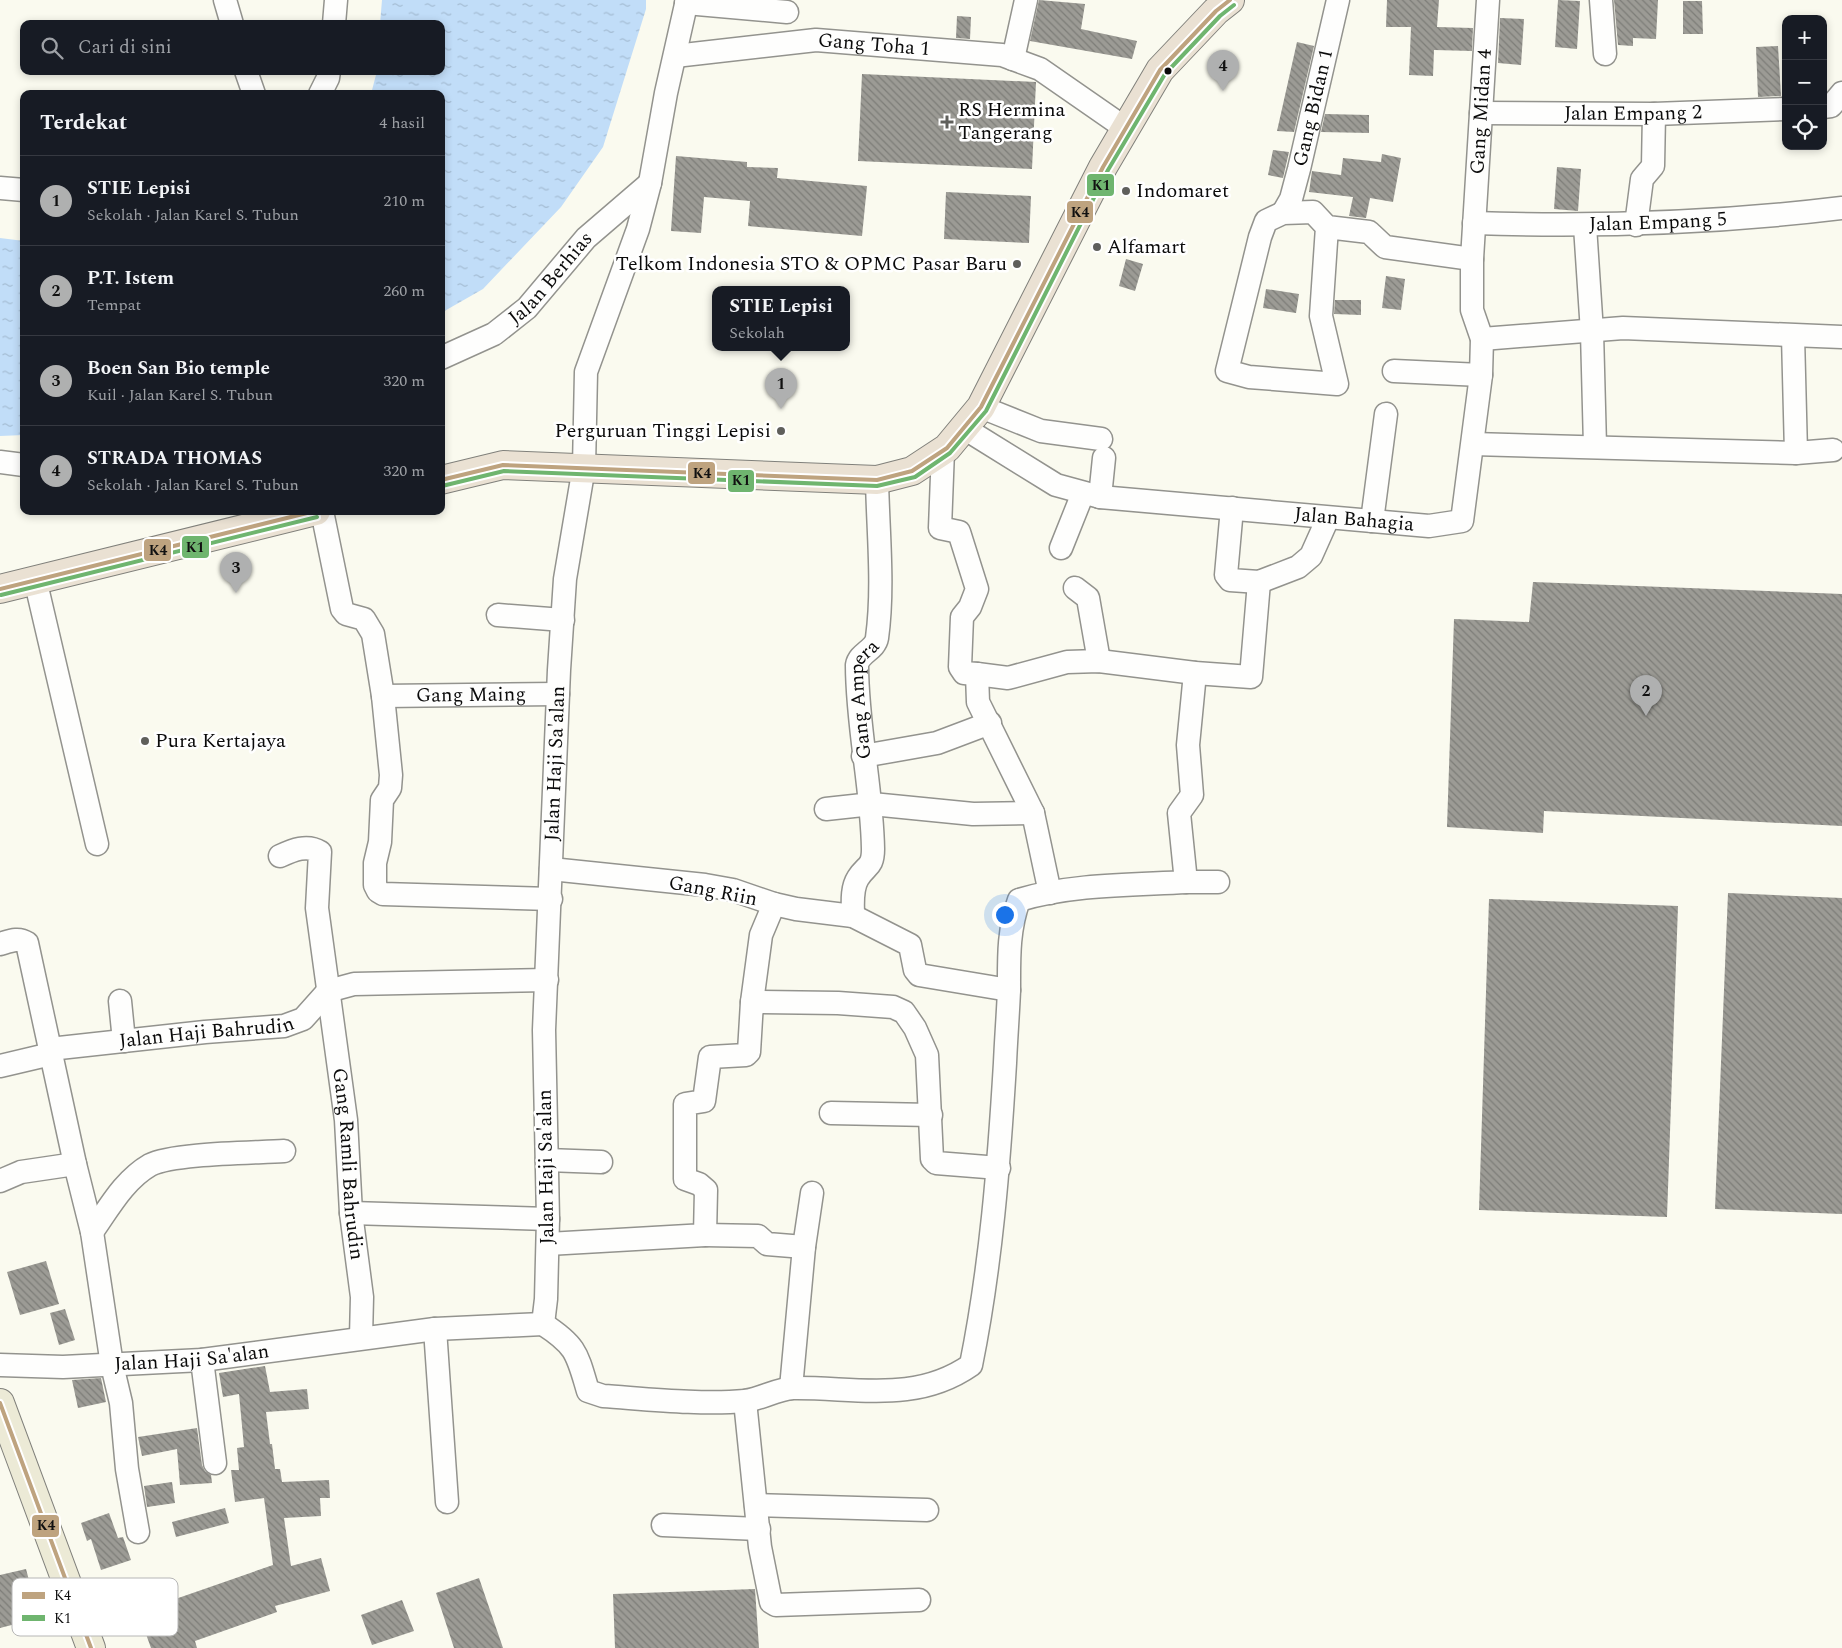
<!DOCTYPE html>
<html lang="id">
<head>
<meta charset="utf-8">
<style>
	:root { --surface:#171b24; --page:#20242c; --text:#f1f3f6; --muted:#9ea1a6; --line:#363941; --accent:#afb0b0 }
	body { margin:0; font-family:Spectral,serif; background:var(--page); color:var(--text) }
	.controls { position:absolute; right:15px; top:15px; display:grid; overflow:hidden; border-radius:10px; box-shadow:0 2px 8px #0003 }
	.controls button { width:45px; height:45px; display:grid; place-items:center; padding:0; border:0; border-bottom:1px solid var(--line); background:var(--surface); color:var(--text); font:25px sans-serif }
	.you { position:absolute; left:1004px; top:914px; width:18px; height:18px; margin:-12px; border:4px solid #fff; border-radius:50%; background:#1a73e8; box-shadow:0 0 0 8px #1a73e833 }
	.badge { display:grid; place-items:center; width:32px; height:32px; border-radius:50%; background:var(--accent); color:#111; font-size:16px; font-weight:700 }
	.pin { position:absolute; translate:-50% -41px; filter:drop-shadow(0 1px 2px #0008) }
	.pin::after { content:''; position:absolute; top:26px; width:18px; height:15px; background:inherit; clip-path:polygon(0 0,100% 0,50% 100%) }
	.popup { position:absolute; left:712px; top:286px; width:138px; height:65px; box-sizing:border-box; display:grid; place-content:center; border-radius:10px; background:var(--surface); filter:drop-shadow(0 1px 4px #0005); font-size:16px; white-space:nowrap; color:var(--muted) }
	.popup b { font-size:19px; color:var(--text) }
	.popup::after { content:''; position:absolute; left:50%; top:100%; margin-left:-10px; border:10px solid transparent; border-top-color:var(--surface) }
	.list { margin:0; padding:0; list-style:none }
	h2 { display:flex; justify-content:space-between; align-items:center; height:65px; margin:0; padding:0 20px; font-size:21px }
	h2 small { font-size:16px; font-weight:400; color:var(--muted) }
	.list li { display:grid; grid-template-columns:32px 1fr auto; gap:15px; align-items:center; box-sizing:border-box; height:90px; padding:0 20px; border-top:1px solid var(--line) }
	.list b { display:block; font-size:19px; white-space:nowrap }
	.list p { margin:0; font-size:16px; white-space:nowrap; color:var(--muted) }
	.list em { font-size:16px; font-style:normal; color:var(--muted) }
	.icon { flex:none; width:28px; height:28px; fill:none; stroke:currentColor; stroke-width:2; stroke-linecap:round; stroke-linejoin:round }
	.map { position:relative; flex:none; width:1842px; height:1648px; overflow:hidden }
	.search { position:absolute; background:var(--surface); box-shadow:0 2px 8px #0003; left:20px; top:20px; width:425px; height:55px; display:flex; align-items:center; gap:12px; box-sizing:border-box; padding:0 18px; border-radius:10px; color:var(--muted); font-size:19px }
	.panel { position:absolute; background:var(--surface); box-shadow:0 2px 8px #0003; left:20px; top:90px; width:425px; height:425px; border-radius:10px }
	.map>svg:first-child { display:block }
</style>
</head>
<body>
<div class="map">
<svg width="1842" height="1648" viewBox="0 0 1842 1648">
	<defs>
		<pattern id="water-ripples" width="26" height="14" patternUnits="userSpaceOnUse" patternTransform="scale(1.25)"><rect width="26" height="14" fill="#c1ddf8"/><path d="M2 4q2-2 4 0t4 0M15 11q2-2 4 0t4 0" fill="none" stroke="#a4bcd3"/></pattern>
		<pattern id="building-back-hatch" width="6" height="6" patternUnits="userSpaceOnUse" patternTransform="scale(1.25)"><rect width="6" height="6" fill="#9c9b95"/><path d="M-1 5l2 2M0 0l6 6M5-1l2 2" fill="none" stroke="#7d7d78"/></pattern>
	</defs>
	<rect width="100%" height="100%" fill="#fafaef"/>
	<!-- water -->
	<path fill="url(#water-ripples)" d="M382 0H646V9L603 147 561 207 483 289 441 313V94H371L377 71H441V24H380Z
		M0 238 24 241V435L0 436Z"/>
	<!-- building -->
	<path fill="url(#building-back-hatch)" d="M1039 0 1085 4 1081 29 1137 41 1132 59 1030 41Z
		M1387 0H1439L1437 27 1473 28 1472 51 1434 50 1433 76 1409 75 1411 27H1386Z
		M1558 0 1580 1 1577 49 1555 47Z
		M1614 0H1658L1656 39 1633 38V46L1618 45Z
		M1683 1H1702L1703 34H1683Z
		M957 16 971 17 970 39 956 38Z
		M1500 18 1524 19 1521 65 1498 63Z
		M1297 42 1314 46 1294 132 1277 131Z
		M1778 46 1781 96 1758 97 1756 47Z
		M862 74 1036 82 1032 169 858 161Z
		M1325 114 1369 115V133L1321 132Z
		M1273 150 1289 152 1283 178 1268 175Z
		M1382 154 1401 158 1393 202 1370 198 1366 218 1349 216 1353 197 1309 192 1312 171 1341 175 1343 158 1381 162Z
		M676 156 747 162V167L778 168 777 178 867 186 862 236 748 226 750 201 704 197 701 233 671 231Z
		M1557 167 1581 169 1578 211 1554 209Z
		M946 192 1031 196 1029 243 944 239Z
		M1126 259 1143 264 1135 291 1119 286Z
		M1386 276 1405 279 1401 310 1382 308Z
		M1266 289 1299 294 1296 313 1263 308Z
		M1335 300H1361V315L1334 314Z
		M1533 582 1842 594V826L1544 811 1543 833 1447 827 1454 619 1529 622Z
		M1728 893 1842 898V1214L1715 1209Z
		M1489 899 1678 906 1667 1217 1479 1210Z
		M46 1261 59 1304 20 1315 7 1272Z
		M65 1309 75 1340 59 1345 50 1313Z
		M265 1366 270 1392 307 1389 309 1409 266 1412 270 1444H272L275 1469H280L282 1482 329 1480 330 1498H320L321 1516 284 1518 291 1566 321 1558 330 1591 275 1606 277 1612 195 1641 197 1648H151L138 1612 273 1565 264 1498 235 1502 231 1470H239L237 1448 244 1447 239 1394 223 1397 219 1373Z
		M101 1378 106 1402 78 1408 72 1380Z
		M197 1428 202 1465 205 1471 211 1475 212 1483 180 1485 177 1449 142 1456 138 1437Z
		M172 1482 175 1503 147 1507 144 1486Z
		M225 1508 229 1523 176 1537 172 1522Z
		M109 1513 118 1538 123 1537 131 1560 101 1570 91 1539 87 1541 81 1523Z
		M26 1569 39 1618 0 1628V1575Z
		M479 1578 503 1648H454L436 1593Z
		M755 1589 759 1648H615L613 1594Z
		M402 1600 414 1631 372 1645 361 1615Z"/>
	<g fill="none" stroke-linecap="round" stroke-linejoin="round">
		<defs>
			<g id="minor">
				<path d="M225 0 232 24"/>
				<path d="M1601 0 1605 54"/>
				<path d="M686 3 787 12"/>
				<path d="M334 24 336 0"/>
				<path id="s1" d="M675 56 816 40 1002 55 1040 69 1125 128"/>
				<path d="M1013 59 1026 0"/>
				<path d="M246 71 254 94"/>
				<path d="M320 94 328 78 329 71"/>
				<path d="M1823 107 1831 106 1842 93"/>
				<path id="s2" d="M1481 113 1654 114 1786 109"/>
				<path d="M0 188 24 190"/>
				<path id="s3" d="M1283 213 1291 199 1299 169 1338 0"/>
				<path id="s4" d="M1474 223C1598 227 1719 223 1842 208"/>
				<path d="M1636 225 1642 179 1653 166 1654 114"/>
				<path d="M1585 226 1592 332 1595 446"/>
				<path d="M1327 227 1321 316 1337 384 1249 377 1227 371 1260 237 1266 221 1283 213 1313 212 1327 227 1369 232 1385 247 1472 259"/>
				<path d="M1793 336 1796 453"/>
				<path d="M1482 339 1623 328 1842 337"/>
				<path id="s5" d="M441 358 494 334 527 308 586 238 650 183"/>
				<path d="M1394 371 1481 375"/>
				<path d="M981 407 1041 431 1101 439"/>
				<path id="s6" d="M964 428 1056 485 1100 497 1429 526 1462 521 1481 375 1482 339 1472 310V259L1488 0"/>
				<path d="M1473 444 1796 453 1833 450"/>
				<path d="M943 450 940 528 959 532 977 589 970 607 962 617 960 667 964 673 977 674"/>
				<path d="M0 462 24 465"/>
				<path d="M1100 497 1104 458"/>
				<path d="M1232 508 1226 575 1230 580 1259 582 1298 567 1311 556 1328 518"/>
				<path d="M322 511 342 609 346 614 364 619 373 634 383 696 391 775 390 788 382 800 380 842 375 863V885L378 891 383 894 551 899"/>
				<path d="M1372 521 1386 414"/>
				<path d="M1061 548 1083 493"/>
				<path d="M35 579 97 844"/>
				<path d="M1075 588 1088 598 1099 661"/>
				<path d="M498 615 563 620"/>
				<path id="s7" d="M383 696 558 694"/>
				<path d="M863 756 937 743 990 723"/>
				<path d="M826 809 872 804 973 814 1033 813"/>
				<path id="s8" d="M280 856C293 850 307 844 320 852L317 908 346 1120 351 1213 362 1297 361 1337"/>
				<path d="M1186 882H1218"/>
				<path d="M1050 893 1033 813 978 702 977 674 1008 678 1067 662 1099 661 1195 673 1251 677 1259 582"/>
				<path d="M774 904 796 909 853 916 910 945 915 970 919 975 1009 990"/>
				<path id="s9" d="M853 916C853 904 851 889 858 878 866 865 873 868 873 849 872 787 857 727 857 665 859 653 875 650 877 638 884 587 878 532 877 480"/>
				<path id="s10" d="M0 944C10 941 18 937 27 943L50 1049 205 1032 284 1026 303 1019 328 991 354 984 547 980"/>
				<path d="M120 1001 124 1041"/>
				<path d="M752 1002 838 1003 893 1007 904 1012 915 1028 927 1055 932 1159 936 1163 999 1168"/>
				<path d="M50 1049 75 1164"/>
				<path d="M0 1066 51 1054"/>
				<path d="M831 1113 931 1115"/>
				<path d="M547 1160 601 1162"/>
				<path d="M0 1181 21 1172 75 1164 92 1232 112 1365 121 1403 127 1469 138 1532"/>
				<path d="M351 1213 548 1219"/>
				<path d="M92 1232C109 1208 124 1180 150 1165 173 1153 254 1153 284 1151"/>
				<path d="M705 1235 758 1236 767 1244 804 1247"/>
				<path d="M548 1244 705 1235 706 1190 699 1184 685 1179V1104L704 1101 710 1057 746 1055 749 1052 752 1002 761 935 774 904 733 890 705 885 551 869"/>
				<path id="s11" d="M543 1324 546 1299 548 1219 544 1030 559 670 565 579 584 467 586 372 638 229 650 183 666 93 687 0"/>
				<path d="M543 1324C577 1346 577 1354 588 1391L603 1396C647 1399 702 1405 745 1401 761 1399 777 1389 793 1388 855 1387 915 1404 971 1365 991 1266 999 1164 1005 1063 1006 1039 1008 1014 1009 990 1009 959 1008 930 1019 900 1072 884 1131 885 1186 882L1179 813 1192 795 1188 745 1195 673"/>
				<path d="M435 1329 447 1502"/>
				<path d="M202 1360 215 1463"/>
				<path id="s12" d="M0 1365 63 1367 202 1360 435 1329 543 1324"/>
				<path d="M791 1388 804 1247 812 1193"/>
				<path d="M745 1401 760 1547 771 1602 776 1605 919 1600"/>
				<path d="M756 1505 927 1510"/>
				<path d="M663 1525 759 1529"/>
			</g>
			<path id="major" d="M0 1403 91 1648"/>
			<path id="highway" d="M441 480 503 465 877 480 912 471 947 448 981 407 1103 167 1160 70 1216 11 1230 0
				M0 589 316 511"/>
		</defs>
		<!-- minor casing -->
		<use href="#minor" stroke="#93938e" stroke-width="25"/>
		<!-- major casing -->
		<use href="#major" stroke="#80807b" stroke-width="30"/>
		<!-- highway casing -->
		<use href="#highway" stroke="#80807b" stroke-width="30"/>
		<!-- minor -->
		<use href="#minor" stroke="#fefefd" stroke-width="22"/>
		<!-- major -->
		<use href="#major" stroke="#ecead6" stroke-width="28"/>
		<!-- highway -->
		<use href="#highway" stroke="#eae1d3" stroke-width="28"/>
		<defs>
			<path id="bus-1" d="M441 480 503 465 877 480 912 471 947 448 981 407 1103 167 1160 70 1216 11 1230 0
				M0 589 315 511
				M0 1403 91 1648"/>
			<path id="bus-2" d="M442 486 504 471 877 486 915 477 950 453 986 411 1108 170 1165 74 1220 16 1234 5
				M1 595 317 517"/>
		</defs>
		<!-- bus-1 casing -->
		<use href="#bus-1" stroke="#fff" stroke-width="8"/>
		<!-- bus-2 casing -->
		<use href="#bus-2" stroke="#fff" stroke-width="8"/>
		<!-- bus-1 -->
		<use href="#bus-1" stroke="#bea37f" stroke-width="4"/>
		<!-- bus-2 -->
		<use href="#bus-2" stroke="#6fb56f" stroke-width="4"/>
	</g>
	<!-- markers -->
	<circle fill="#0b0b0b" stroke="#fff" stroke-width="2" cx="1168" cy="71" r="4.5"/>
	<g fill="#5f5f5b" stroke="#fff" stroke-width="2">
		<path d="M944.5 114.5h5v5h5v5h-5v5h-5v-5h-5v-5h5z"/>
		<circle cx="1126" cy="191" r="5"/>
		<circle cx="1097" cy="247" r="5"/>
		<circle cx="1017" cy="264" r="5"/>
		<circle cx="781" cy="431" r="5"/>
		<circle cx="145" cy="741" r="5"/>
	</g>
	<g text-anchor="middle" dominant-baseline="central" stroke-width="5" stroke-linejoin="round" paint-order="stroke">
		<!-- street labels -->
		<g font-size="20" fill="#0b0b0b" stroke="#fff">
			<text stroke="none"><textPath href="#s1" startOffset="200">Gang Toha 1</textPath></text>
			<text stroke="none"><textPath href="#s3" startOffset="110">Gang Bidan 1</textPath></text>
			<text stroke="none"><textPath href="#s6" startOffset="930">Gang Midan 4</textPath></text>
			<text stroke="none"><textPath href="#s2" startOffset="152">Jalan Empang 2</textPath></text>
			<text stroke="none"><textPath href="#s4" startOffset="184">Jalan Empang 5</textPath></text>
			<text stroke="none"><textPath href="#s5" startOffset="138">Jalan Berhias</textPath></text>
			<text stroke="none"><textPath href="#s6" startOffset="409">Jalan Bahagia</textPath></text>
			<text stroke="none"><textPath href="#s7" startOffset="88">Gang Maing</textPath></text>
			<text stroke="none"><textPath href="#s9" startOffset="225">Gang Ampera</textPath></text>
			<text stroke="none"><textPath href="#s11" startOffset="561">Jalan Haji Sa'alan</textPath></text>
			<text transform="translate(713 891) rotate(11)">Gang Riin</text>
			<text stroke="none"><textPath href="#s10" startOffset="294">Jalan Haji Bahrudin</textPath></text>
			<text stroke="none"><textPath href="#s8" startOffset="356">Gang Ramli Bahrudin</textPath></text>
			<text transform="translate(546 1167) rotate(-91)">Jalan Haji Sa'alan</text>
			<text stroke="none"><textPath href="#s12" startOffset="192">Jalan Haji Sa'alan</textPath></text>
		</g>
		<!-- poi labels -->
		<g font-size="20" fill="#0b0b0b" stroke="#fff" text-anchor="start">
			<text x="958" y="110">RS Hermina<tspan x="958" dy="23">Tangerang</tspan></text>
			<text x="1136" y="191">Indomaret</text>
			<text x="1107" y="247">Alfamart</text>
			<text x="1007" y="264" text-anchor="end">Telkom Indonesia STO &amp; OPMC Pasar Baru</text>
			<text x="771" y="431" text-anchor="end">Perguruan Tinggi Lepisi</text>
			<text x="155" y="741">Pura Kertajaya</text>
		</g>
	</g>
	<!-- legend -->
	<rect x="12" y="1578" width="166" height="58" rx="8" fill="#fff" stroke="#b6b6b6" stroke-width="1"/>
	<rect x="22" y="1592" width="23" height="7" fill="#bea37f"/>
	<rect x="22" y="1615" width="23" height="6" fill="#6fb56f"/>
	<g font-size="14" fill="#0b0b0b">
		<text x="54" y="1600">K4</text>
		<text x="54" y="1623">K1</text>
	</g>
	<g stroke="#fff" stroke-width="2">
		<rect x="1086" y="173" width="29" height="24" rx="5" fill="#6fb56f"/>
		<rect x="1066" y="200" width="28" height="24" rx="5" fill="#bea37f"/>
		<rect x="687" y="461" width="29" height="24" rx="5" fill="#bea37f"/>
		<rect x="727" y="469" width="28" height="24" rx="5" fill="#6fb56f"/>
		<rect x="181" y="535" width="29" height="24" rx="5" fill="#6fb56f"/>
		<rect x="143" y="538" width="29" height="24" rx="5" fill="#bea37f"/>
		<rect x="31" y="1514" width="29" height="24" rx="5" fill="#bea37f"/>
	</g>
	<g font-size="14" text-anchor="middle" font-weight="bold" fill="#111">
		<text x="1101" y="190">K1</text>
		<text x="1080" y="217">K4</text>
		<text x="702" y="478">K4</text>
		<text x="741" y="485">K1</text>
		<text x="195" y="552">K1</text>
		<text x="158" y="555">K4</text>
		<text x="46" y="1530">K4</text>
	</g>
</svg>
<div class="controls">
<button>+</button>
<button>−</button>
<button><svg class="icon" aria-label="locate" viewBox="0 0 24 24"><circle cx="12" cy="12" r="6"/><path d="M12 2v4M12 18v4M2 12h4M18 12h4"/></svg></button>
</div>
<div class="you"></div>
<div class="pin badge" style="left:781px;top:409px">1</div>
<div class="popup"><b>STIE Lepisi</b>Sekolah</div>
<div class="pin badge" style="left:1646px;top:716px">2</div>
<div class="pin badge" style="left:236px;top:593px">3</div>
<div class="pin badge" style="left:1223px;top:91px">4</div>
<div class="search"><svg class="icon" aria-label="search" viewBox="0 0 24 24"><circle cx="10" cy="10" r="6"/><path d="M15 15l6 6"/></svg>Cari di sini</div>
<section class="panel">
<h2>Terdekat<small>4 hasil</small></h2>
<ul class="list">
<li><span class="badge">1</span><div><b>STIE Lepisi</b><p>Sekolah · Jalan Karel S. Tubun</p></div><em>210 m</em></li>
<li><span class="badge">2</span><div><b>P.T. Istem</b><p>Tempat</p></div><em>260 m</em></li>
<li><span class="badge">3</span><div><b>Boen San Bio temple</b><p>Kuil · Jalan Karel S. Tubun</p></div><em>320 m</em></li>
<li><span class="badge">4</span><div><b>STRADA THOMAS</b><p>Sekolah · Jalan Karel S. Tubun</p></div><em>320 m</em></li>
</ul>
</section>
</div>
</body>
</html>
